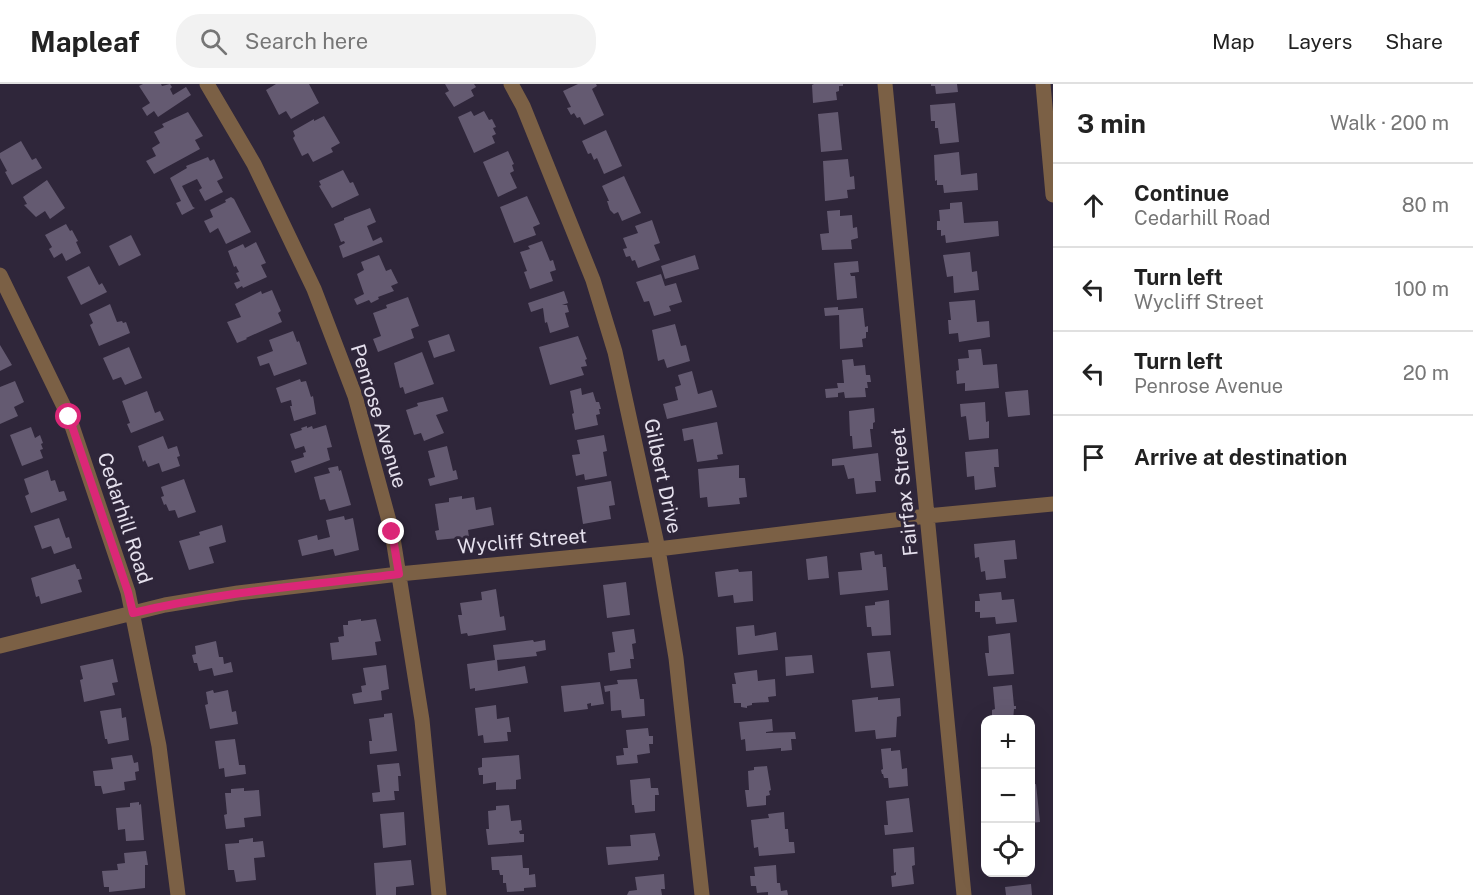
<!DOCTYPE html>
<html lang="en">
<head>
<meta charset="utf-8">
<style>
	:root { --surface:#fff; --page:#f2f2f2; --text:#222; --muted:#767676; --line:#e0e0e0 }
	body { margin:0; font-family:"Public Sans",sans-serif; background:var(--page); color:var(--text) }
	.controls { position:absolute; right:18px; bottom:18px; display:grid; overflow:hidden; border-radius:12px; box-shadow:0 6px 24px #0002 }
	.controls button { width:54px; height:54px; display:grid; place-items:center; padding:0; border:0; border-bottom:2px solid var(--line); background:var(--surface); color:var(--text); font:30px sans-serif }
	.stop { position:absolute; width:18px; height:18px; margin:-14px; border:4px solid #db2777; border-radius:50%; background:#fff }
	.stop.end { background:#db2777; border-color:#fff; box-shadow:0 2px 6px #0008 }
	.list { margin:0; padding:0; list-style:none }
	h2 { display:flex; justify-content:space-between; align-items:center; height:78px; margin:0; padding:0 24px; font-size:26px }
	h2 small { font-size:20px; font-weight:400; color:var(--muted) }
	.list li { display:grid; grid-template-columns:39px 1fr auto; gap:18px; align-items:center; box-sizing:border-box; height:84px; padding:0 24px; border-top:2px solid var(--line) }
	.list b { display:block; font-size:22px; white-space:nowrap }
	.list p { margin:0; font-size:20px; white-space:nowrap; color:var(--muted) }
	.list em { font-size:20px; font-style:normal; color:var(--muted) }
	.icon { flex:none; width:33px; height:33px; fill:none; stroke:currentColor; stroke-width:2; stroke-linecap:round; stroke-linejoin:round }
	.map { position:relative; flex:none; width:1053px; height:811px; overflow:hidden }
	header { display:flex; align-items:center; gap:36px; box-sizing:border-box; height:84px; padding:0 30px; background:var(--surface); border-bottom:2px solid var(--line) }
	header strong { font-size:28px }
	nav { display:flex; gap:33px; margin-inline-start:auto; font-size:21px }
	.search { width:420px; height:54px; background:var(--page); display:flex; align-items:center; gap:15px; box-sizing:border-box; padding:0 21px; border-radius:24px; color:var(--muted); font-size:22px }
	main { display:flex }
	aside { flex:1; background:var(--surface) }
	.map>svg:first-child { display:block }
</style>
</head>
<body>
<header>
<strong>Mapleaf</strong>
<div class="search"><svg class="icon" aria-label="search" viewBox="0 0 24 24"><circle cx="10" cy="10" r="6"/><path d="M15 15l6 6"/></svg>Search here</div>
<nav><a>Map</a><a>Layers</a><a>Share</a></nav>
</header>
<main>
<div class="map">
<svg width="1053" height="811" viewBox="0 0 1053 811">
	<rect width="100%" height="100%" fill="#2f263a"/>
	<!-- building -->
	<path fill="#645a71" d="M143 0H161L162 2 170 0 172 3 170 5 173 11 186 3 191 11 158 33 154 27 147 32 142 24 150 19 139 2Z
		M276 0H309L319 19 291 35 286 27 279 31 266 6Z
		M445 0H474L476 3 471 6 474 12 454 23 445 9 449 7Z
		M578 0H596L597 2 592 5 604 31 584 41 580 33 577 34 574 29 571 31 567 24 571 23 563 7Z
		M814 0H843V2H839V7L836 8 837 16 813 19 812 1Z
		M931 0H957L958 8 936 10 935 2H931Z
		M955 19 959 58 940 60 938 44H935V37H931L930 21Z
		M471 27 474 32 484 27 489 36 492 35 496 43 493 44 496 50 492 52 495 59 474 69 458 33Z
		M188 28 203 52 195 56 200 65 154 90 146 77 156 72 152 64 160 59 154 48 164 43 162 40Z
		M838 28 842 66 821 68 818 30Z
		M324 32 340 59 331 64 333 68 313 78 308 69 302 72 293 54 295 52 293 47 314 35V37Z
		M606 46 622 82 604 90 597 74 594 76 591 69 588 70 582 57Z
		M21 57 32 76 36 74 42 84 12 101 5 88 7 87 0 74V69Z
		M508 67 514 80 512 81 514 87 510 89 517 104 498 113 483 78Z
		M959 68 961 91 977 89 978 106 944 109 943 101H937V96L935 97 934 71Z
		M208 73 210 77 214 75 223 94 217 97 223 108 205 117 199 106 202 104 197 95 182 102 193 123 195 124 182 131 176 119 181 117 170 94 187 84 186 82Z
		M848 75 850 93 854 92 855 105 847 106 848 114 825 117 823 77Z
		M343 86 350 99 353 98 359 111 332 124 319 102 321 101 319 97Z
		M624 92 641 129 622 137 618 128 614 130 610 126 607 117H609L602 102Z
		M47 96 65 124 50 135 45 127 36 133 24 121 27 120 23 113Z
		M527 112 540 140 533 143 536 151 514 159 500 123Z
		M231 113 234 115 251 148 226 160 218 144 210 149 204 137 213 133 210 126 226 118 225 116Z
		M962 118 964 139 998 137 999 152 946 159 945 151 941 152V146H937V137H940L939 126 950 125V119Z
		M370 124 376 138 367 142 373 157 381 153 383 158 343 174 339 162 345 159 344 157 341 158 334 140 344 136V134Z
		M840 126V132L852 131 853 144 857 143 858 154 851 156 852 165 822 166 820 150 829 149 827 127Z
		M652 136 660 159 654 161 660 176 638 184 635 176 632 177 630 172 626 173 623 165 627 164 623 154 638 149 635 142Z
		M66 140 70 147 72 146 78 157 76 158 81 169 66 177 62 169 54 174 49 165 52 163 45 151Z
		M131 151 141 171 119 182 109 162Z
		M542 157 550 177 553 176 556 186 550 188 553 197 530 205 524 188 527 187 520 168 530 165 528 162Z
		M256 158 266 179 261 181 267 193 243 204 242 202 237 205 234 199 240 197 236 189 239 188 236 182 234 183 228 167 243 160 245 164Z
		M970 168 972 188 977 187 979 206 954 209 953 192 947 193 943 171Z
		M379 171 386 187 391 185 398 199 391 202 394 207 378 213 379 215 371 219 369 216 357 221 354 215 364 210 357 190 364 186 361 178Z
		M695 171 699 185 665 195 661 182Z
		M858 177 859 188 850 189 851 192H855L857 214 837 216 834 179Z
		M89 182 99 201 102 199 107 208 81 221 67 193Z
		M661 190 665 202 676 199 682 218 669 222 671 227 654 232 649 217 644 218 636 198Z
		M272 206 281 227 278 229 282 238 246 254 247 255 237 259 227 238 241 233 235 220 261 207 262 210Z
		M564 207 568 219 562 221H567L569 228 565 229 569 243 550 249 547 238 545 239 543 224 531 228 528 219Z
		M408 213 419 242 411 245 414 254 378 268 373 255 381 252 373 229 387 224 386 221Z
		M975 216 977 238 989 237 990 253 959 258 958 249 949 250 948 236H951L949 218Z
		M110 220 117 238 122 237 123 239 126 238 130 249 99 262 90 241 93 239 89 230Z
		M838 223V226L863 224 865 243 868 242V248H866V254L862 255 863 263 840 265 839 231 825 232 824 224Z
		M675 240 681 262 686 261 690 277 667 284 664 275 658 277 652 246Z
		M293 247 297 258 299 257 307 280 274 292 269 279 260 282 257 273 273 267 269 256Z
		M449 250 455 267 434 274 428 257Z
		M578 252 587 275 585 276 587 282 581 283 584 291 550 301 539 263Z
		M0 261 12 281 0 287Z
		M129 263 142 294 125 301 121 293 113 296 103 274Z
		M981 265 983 281 997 280 999 304 965 307V299L957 300 956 287 959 286 958 275 969 274 968 266Z
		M422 268 434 300 405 310 403 303 400 304 394 279Z
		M853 275 854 282 865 281 866 291H870L871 298H867L868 304H865L866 313 845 314 844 308 838 309V313L826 314 825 305 838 304 837 299H844L842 276Z
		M692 287 698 310 712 306 717 323 667 335 663 320 678 316 675 303 681 301 678 291Z
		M300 295 301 298 306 297 311 313 313 312 316 330 294 337 290 322H292L291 316 281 319 276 304Z
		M15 297 24 318 14 323 18 332 0 340V303Z
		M581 304 582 311 593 308 596 318H599L601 325H599L600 330 596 331 598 341 575 346 572 330 574 329 570 307Z
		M1028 306 1030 331 1008 333 1005 308Z
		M147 307 155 329 160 327 164 336 131 349 127 340 130 339 122 317Z
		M443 313 448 327 436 331 444 349 424 357 421 349 414 351 406 326 418 322 417 319Z
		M985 318 986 338 989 337V354L969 356 966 332 961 333 960 320Z
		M874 324 875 338 873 339V345H870L872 363 853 365 852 352H850L849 327Z
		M717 338 723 370 717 371 718 375 697 378 693 355 684 357 682 345Z
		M326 341 332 363 327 364 330 376 295 389 291 377 304 373 303 369 306 368 304 362 295 365 290 350 302 346 301 344 307 342V344L312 342 313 345Z
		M31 343 35 354 40 351 43 359 41 360 43 365 40 366 43 374 22 382 10 351Z
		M604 351 607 367 603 368 607 392 585 396 584 390 576 392 572 371 580 370 577 356Z
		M163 352 168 365 177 362 180 372 177 373 180 382 162 388 159 379 148 383 145 376 143 378 138 362Z
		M447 362 453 387 456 386 458 395 430 402 428 395 435 393 428 367Z
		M998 365 999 383H994L996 403 975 406 974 392 967 393 965 368Z
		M878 369 881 397H875L876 408 856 410 854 394 848 395 844 381 832 382V375Z
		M739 381V394H745L747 413 739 414 740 420 708 423 707 413 700 414 698 385Z
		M338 382 339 387 341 386 351 421 329 427 325 415 320 416 314 393 330 389 328 384Z
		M48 386 51 397 55 396 59 408 64 407 67 416 31 429 25 412 29 410 24 395Z
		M184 395 196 428 178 434 175 426 169 427 166 420 164 421 161 413 164 412 161 403Z
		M611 397 615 421 609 422 611 435 583 440 577 403Z
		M462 412V415L474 413 476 426 491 423 494 441 468 446 469 453 437 456 435 447 439 446 435 420 449 418V414Z
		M344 432 345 436 353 434 359 466 335 472 333 465 302 472 298 456 317 451 318 456 330 453 326 436Z
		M59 434 66 454 69 453 72 464 54 470 51 462 42 465 34 442Z
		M222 441 226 458 209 463 214 479 189 486 179 457 200 451 199 448Z
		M1015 456 1017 475 1004 476 1006 494 986 496 985 487 981 488 979 473 975 474 974 460Z
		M874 467 875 471 882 470 883 483H886L888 506 840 511 838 488 862 486 860 469Z
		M827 472 829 494 808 496 806 475Z
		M75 480 77 485H79L82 495 78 496 82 508 41 520 39 512 36 513 31 494Z
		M738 485 739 488 752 487 753 517 734 519 733 511 718 513 715 488Z
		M626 498 630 531 607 534 603 501Z
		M496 505 500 533 504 532 506 546 468 552 467 549 461 550 458 531H462L460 519 482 516 481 508Z
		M1001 508 1002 516 1014 515 1017 538 996 540 995 533 980 534V528H975V517H980L979 510Z
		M889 516 891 551 872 552 871 543H867L865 522 875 521V518Z
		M361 535V537L376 535 381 557 375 558 377 571 332 576 330 559 339 558 338 553 344 552 343 541H348V537Z
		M754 541 755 552 776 548 778 566 738 571 736 543Z
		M634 545 636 559 632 560 634 575H630L631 584 610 587 608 569 615 568 612 548Z
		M1010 549 1014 590 988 592 985 569H989L988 552Z
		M533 556 534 558 545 556 546 566 536 568 537 572 497 576 498 587 525 582 528 599 475 607V604L470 605 467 580 495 576 493 561Z
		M216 557 219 573H223L224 580 231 578 233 588 214 592 212 584 199 587 197 579H194L192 571 196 570 195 562Z
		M890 567 894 602 871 604 867 569Z
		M812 571 814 589 786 592 785 573Z
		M113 575 118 598 112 599 115 611 84 618 80 596 83 595 80 582Z
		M386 581 389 605 381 607 382 616 354 620 352 610 362 608 361 602 366 601 363 584Z
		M757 586 758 597 775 595 776 612 768 613 769 618 752 619V621L747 622V624L741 623V619H734L732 600H736L734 589Z
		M637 595 640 615H644L645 632 622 634 621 626 611 627 610 607 605 608 604 602 618 600 617 596Z
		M600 598 604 620 591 622V619L587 620 588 625 564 628 561 602Z
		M1012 601 1014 622H1016V625H1014L1013 636H992V626L995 625 993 603Z
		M213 606 214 609 228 606 232 628 236 627 238 640 210 645 205 621 208 620 206 608Z
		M878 613V616L900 614 901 632 897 633 896 653 876 655 875 646 855 648 852 616Z
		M496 621 497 635 509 633 511 648H507L508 657 484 659 483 651 478 652 475 624Z
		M121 624 122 634 126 633 129 656 108 660 107 655H105L100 627Z
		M392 629 397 667 370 670 369 657H372L369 635 384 633V630Z
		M772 635 773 647 766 648V649L795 648 796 655H791L792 666 781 667V664L746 667 745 655 741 656 739 638Z
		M648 644 649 652H653V660H649L650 669 637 671 638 679 617 681 616 672 624 671 623 664H628L626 646Z
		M235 655 239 681H245L246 690 225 693 224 684 219 685 215 657Z
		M891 664V667L900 666 902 685 907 684 908 702 889 704 888 694H884L883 690H882L881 686 883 685 881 665Z
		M132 671 134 679 138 678 139 687 135 688 136 696 124 698 125 706 103 710 101 702H95L93 687 113 685 111 674Z
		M519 671 521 695 516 696V705L496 706V698L483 700V691H479L478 684 482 683V674Z
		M399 679 401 692H398L399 707H394L395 716 373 718 372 709 380 708 377 681Z
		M767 682 771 706 769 707 770 711 766 712V721L747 723 745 706H749L748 687 754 686V683Z
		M650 694 651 704H658L659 711H655V727L635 729 634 721H632L630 696Z
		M1036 700 1040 738 1030 739V701Z
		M244 704V707L259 706 261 732 244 734 245 743 226 745 224 731 227 730 225 709H231V705Z
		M909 714 913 748 885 751 884 741H888L886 717Z
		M139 718V721L141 720 144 756 126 757 125 745 118 746 116 724 130 723V719Z
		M509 721 511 737 521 736 522 746 519 747 520 750H524V758L488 761 486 745H489L488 727 496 726V722Z
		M404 728 406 761 383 764 380 730Z
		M784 728 785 745H788L789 758H794L795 769 759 772 758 763 754 764 751 736 769 734 768 730Z
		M655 749 660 772 658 773V776L608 781 606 763 631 762 630 751Z
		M253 754V758L263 757 265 773 254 774 256 796 236 798 234 786H228L225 760 239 759V756Z
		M914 763 915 781 912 782 914 800 892 803 891 792 896 791V788L894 789 893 765Z
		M146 767 148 781H145V804L109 808V803H104L102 787 118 786 117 780 125 779 124 769Z
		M522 771 523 784H529V791L535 790 536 803 524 804V807L507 808 506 799H503V791H500L499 786H492L491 773Z
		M411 776 414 801 396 803V811H376L374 779Z
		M776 781 777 799H780L781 807 787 806 788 811H768V808L757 809 756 802H751L750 792H755L754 783Z
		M664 790 665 805H661L662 811H627L629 807 637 806 635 793Z
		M1031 800 1032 811H1006L1005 803Z"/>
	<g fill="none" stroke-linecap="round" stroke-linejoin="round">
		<!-- minor -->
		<path stroke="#7b6045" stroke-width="15" d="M207 0 254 80 314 205 355 312 392 448 422 636 439 811
			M511 0 523 22 593 196 615 268 658 465 676 574 702 811
			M885 0 964 811
			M1043 0 1053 111
			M0 191 69 333 128 508 159 662 178 811
			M0 562 165 521 238 509 399 490 658 465 927 432 1053 420"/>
	</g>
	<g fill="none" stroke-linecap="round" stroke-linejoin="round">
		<!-- route -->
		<path stroke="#db2777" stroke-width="8" d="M69 333 128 508 133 529C220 508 310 501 399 490L392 448"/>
	</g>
	<g text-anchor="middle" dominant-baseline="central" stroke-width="6" stroke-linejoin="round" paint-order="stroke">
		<!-- street labels -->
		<g font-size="20" fill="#e5e0ed" stroke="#2f263a">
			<text transform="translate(379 332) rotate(73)">Penrose Avenue</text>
			<text transform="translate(663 392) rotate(78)">Gilbert Drive</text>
			<text transform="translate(904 408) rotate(-96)">Fairfax Street</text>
			<text transform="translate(125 434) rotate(72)">Cedarhill Road</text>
			<text transform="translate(522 457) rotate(-5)">Wycliff Street</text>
		</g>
	</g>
</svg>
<div class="controls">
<button>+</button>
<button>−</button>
<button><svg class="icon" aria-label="locate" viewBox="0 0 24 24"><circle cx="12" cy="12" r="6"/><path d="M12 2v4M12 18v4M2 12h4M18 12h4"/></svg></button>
</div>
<div class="stop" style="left:69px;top:333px"></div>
<div class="stop end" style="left:392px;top:448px"></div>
</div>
<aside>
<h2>3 min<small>Walk · 200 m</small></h2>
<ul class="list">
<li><svg class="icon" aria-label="ahead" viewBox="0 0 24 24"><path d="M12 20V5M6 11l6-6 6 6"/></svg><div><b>Continue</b><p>Cedarhill Road</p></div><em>80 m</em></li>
<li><svg class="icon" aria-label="left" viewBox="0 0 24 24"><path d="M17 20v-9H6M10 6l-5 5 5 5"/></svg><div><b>Turn left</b><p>Wycliff Street</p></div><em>100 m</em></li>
<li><svg class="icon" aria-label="left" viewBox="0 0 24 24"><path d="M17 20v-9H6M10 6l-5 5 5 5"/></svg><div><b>Turn left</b><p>Penrose Avenue</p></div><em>20 m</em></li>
<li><svg class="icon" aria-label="arrive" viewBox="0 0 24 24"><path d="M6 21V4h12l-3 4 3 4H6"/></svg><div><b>Arrive at destination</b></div></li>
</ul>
</aside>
</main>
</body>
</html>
